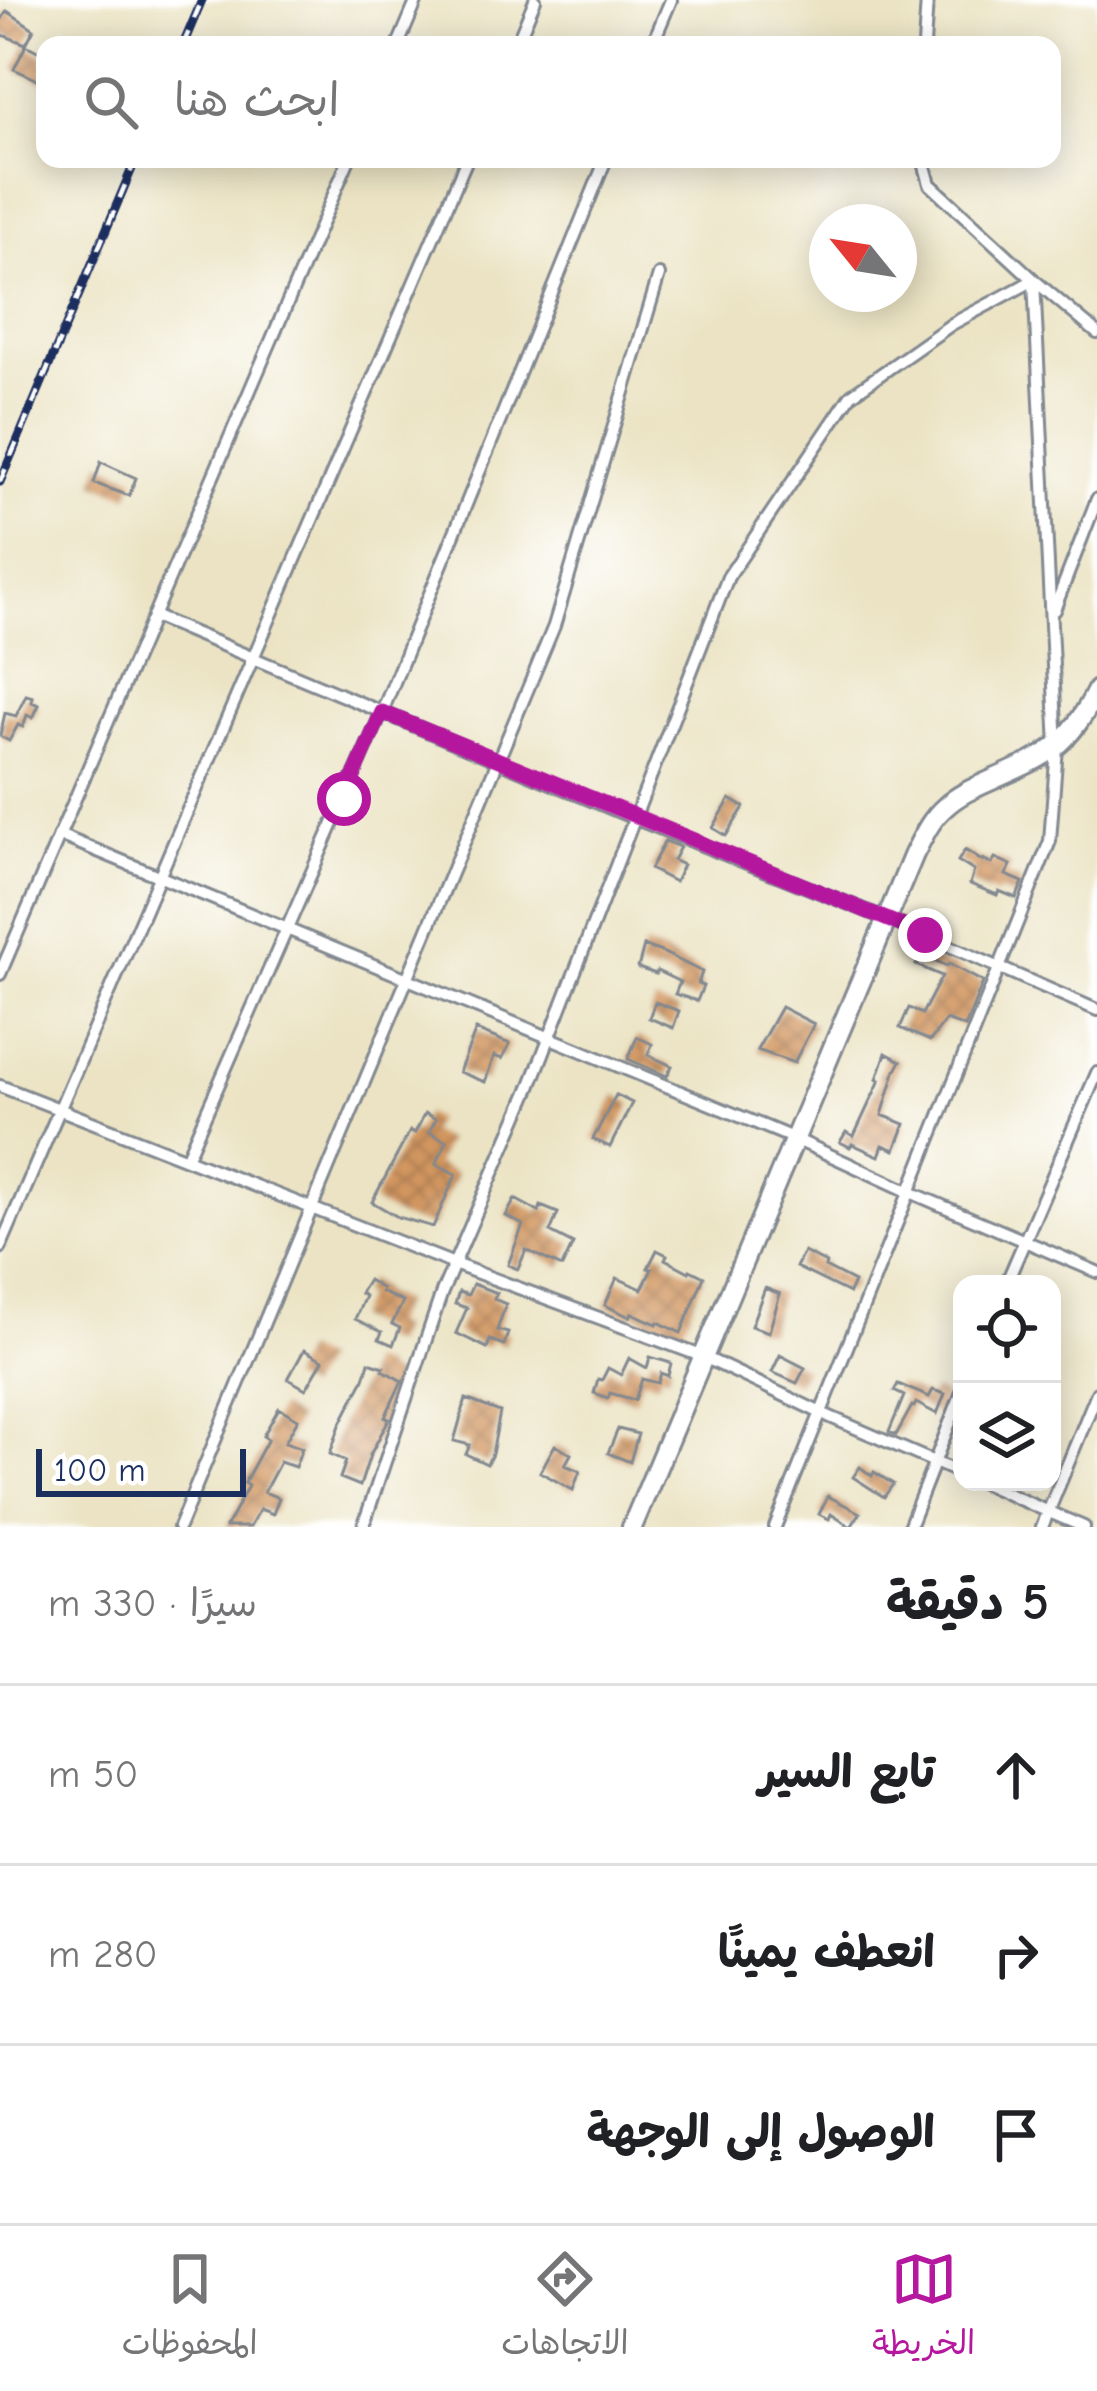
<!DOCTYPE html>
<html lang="ar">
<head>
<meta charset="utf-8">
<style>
	:root { --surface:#fff; --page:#f6f6f6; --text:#202124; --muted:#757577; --line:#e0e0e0; --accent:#b5179e }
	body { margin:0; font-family:"Comic Neue","Playpen Sans Arabic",sans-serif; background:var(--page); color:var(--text); direction:rtl }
	.controls { position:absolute; right:36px; bottom:36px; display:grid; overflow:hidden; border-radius:24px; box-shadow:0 6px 30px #0003 }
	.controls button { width:108px; height:108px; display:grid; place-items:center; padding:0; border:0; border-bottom:3px solid var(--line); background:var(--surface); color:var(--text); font:60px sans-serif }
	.compass { position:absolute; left:809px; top:204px; width:108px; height:108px; border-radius:50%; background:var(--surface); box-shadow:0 6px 30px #0003; rotate:300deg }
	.scale { position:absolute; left:36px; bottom:30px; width:210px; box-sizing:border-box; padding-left:12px; border:6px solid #1b2f5e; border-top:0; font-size:33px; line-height:42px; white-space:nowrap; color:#1b2f5e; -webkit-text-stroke:9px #fff; paint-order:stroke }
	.stop { position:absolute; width:36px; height:36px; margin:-27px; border:9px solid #b5179e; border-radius:50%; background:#fff }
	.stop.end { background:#b5179e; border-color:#fff; box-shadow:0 3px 12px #0008 }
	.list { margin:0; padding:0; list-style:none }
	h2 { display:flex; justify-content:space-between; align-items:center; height:156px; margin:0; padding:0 48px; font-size:51px }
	h2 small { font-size:39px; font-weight:400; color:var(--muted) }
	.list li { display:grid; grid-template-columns:78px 1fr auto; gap:36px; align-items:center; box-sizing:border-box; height:180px; padding:0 48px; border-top:3px solid var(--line) }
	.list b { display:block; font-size:45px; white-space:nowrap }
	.list em { font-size:39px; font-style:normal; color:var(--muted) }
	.icon { flex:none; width:66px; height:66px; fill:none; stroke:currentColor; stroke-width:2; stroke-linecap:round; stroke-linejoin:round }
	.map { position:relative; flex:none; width:1097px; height:1527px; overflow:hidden; direction:ltr }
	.search { position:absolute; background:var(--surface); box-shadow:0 6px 30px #0003; left:36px; right:36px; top:36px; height:132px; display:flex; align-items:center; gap:30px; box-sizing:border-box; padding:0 42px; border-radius:24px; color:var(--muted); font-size:45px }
	.sheet { height:696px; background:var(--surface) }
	nav { display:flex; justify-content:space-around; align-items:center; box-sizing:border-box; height:168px; border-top:3px solid var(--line); background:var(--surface); font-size:33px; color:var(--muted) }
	nav a { display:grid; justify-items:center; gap:6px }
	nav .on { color:var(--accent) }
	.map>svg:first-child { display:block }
</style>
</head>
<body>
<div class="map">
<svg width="1097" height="1527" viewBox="0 0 1097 1527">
	<defs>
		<pattern id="building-cross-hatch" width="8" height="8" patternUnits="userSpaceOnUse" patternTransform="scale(3)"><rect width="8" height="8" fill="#d2965f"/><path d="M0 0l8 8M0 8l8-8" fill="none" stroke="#aa7b52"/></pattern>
	</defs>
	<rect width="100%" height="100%" fill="#fff"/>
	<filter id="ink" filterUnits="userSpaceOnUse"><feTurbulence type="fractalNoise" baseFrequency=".00833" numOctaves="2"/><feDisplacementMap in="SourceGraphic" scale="24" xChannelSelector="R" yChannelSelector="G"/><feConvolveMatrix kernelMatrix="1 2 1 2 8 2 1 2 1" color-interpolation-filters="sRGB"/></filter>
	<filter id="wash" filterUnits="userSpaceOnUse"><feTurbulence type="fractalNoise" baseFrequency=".004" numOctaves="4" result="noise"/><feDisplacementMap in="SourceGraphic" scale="48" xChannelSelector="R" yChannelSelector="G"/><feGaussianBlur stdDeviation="2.7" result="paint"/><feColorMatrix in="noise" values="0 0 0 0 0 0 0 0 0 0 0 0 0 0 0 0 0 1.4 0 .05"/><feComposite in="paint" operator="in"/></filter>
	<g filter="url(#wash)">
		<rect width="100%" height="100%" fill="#ebe3c3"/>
		<g id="blocks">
			<!-- building -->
			<path fill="url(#building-cross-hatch)" d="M7 11 34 29 26 44 0 34V22Z
				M26 45 45 55V83L14 69Z
				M101 462 136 478 129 496 94 483Z
				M26 695 33 697 32 702 39 705 33 718 27 715 23 727 18 725 9 741 0 736 5 713 16 716Z
				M730 799 744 807 726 836 713 828Z
				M665 841 680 847 673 860 683 865 675 882 650 869Z
				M965 850 982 861 983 859 992 864 995 858 1011 865 1006 875 1023 882 1016 898 999 891 997 895 970 884 974 871 958 861Z
				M644 946 662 952 702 972 698 984 703 986 697 1001 675 994 680 982 657 971 656 974 638 968Z
				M921 954 947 966 949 964 983 982 965 1027 946 1020 930 1041 900 1028 909 1008 922 1014 942 976 916 965Z
				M655 1002 679 1011 673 1028 649 1018Z
				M781 1007 814 1024 794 1063 757 1050Z
				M476 1030 510 1044 502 1059 494 1056 485 1082 459 1072Z
				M637 1037 652 1044 648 1055 672 1066 667 1076 628 1059Z
				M886 1053 901 1061 895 1072 882 1115 905 1124 895 1150 883 1145 879 1156 852 1144 850 1147 840 1142 846 1132 854 1136 880 1080 877 1079Z
				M616 1095 632 1103 610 1147 593 1139Z
				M425 1113 436 1119 429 1132 447 1141 436 1164 456 1174 433 1227 398 1217 372 1202 410 1131 415 1133Z
				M515 1199 539 1212 541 1206 558 1213 550 1232 573 1244 562 1267 526 1250 518 1269 508 1265 523 1225 506 1216Z
				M657 1250 667 1255 665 1259 689 1272 690 1270 704 1277 681 1333 658 1322 657 1324 632 1313 630 1317 605 1305 617 1278 642 1289 652 1269 648 1268Z
				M804 1252 826 1263 825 1267 854 1282 849 1293 796 1267Z
				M368 1280 382 1289 381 1292 403 1302 392 1324 400 1328 393 1345 379 1339 382 1332 355 1319 365 1296 360 1293Z
				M473 1284 497 1293 494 1299 506 1304 497 1330 508 1333 504 1345 490 1340 487 1348 456 1333 467 1308 455 1304 459 1292 468 1295Z
				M765 1288 780 1294 769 1332 751 1326Z
				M304 1350 323 1360 306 1389 288 1379Z
				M780 1355 805 1368 797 1383 772 1372Z
				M650 1357 671 1363 668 1376 661 1373 658 1383 642 1379 635 1400 610 1393 608 1398 594 1393 598 1379 602 1380 608 1368 621 1375 629 1358 647 1368Z
				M369 1362 384 1367 383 1370 402 1381 385 1417 389 1419 370 1455 360 1486 340 1478 346 1461 330 1454 340 1425 364 1379Z
				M898 1384 929 1397 933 1390 945 1394 937 1414 916 1403 914 1407 912 1406 896 1435 889 1432 904 1396 894 1391Z
				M466 1399 500 1412 492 1454 487 1464 466 1454 470 1445 454 1441Z
				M279 1408 298 1419 285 1442 302 1448 295 1467 280 1462 264 1492 279 1498 273 1514 260 1509 250 1527H226L248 1486 244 1483 268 1439 263 1436Z
				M618 1429 638 1434 630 1462 608 1453Z
				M555 1445 571 1454 565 1465 580 1471 573 1490 540 1472Z
				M860 1467 872 1476 874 1472 893 1484 884 1497 853 1477Z
				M828 1496 860 1513 851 1527 831 1514 829 1519 819 1514Z"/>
		</g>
	</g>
	<g filter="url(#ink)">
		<use href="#blocks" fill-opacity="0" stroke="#838990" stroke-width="3"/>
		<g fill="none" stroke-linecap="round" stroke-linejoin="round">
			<defs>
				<path id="minor" d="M398 45 417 0
					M516 45 535 0
					M652 45 671 0
					M924 45 927 0
					M923 159 930 184 1034 280 1097 333
					M1054 610 1097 499
					M153 616 634 818 887 919 1097 1010
					M59 835 795 1139 910 1192 1097 1272
					M0 974 349 159
					M0 1086 454 1264 704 1357 821 1413 962 1474
					M186 1159 382 712 606 159
					M0 1248 467 159
					M1006 1284 1097 1073
					M980 1482 1084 1527
					M179 1527 554 626 659 275
					M363 1527 442 1292 531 1085 728 577 851 395 952 324 1034 280
					M775 1527 1050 841 1057 747 1034 280
					M909 1527 962 1392
					M1042 1527 1097 1393"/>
				<path id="primary" d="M632 1527 914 854C923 837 930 820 945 807 959 794 976 787 994 779 1049 755 1069 746 1097 690"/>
			</defs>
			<!-- minor casing -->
			<use href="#minor" stroke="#838990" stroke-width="16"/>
			<!-- primary casing -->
			<use href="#primary" stroke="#838990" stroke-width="24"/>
			<!-- minor -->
			<use href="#minor" stroke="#fff" stroke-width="10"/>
			<!-- primary -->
			<use href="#primary" stroke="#fff" stroke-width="18"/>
			<defs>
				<path id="rail" d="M183 45 202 0
					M0 482 136 159"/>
			</defs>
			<!-- rail casing -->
			<use href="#rail" stroke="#1b2f5e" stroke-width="9"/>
			<!-- rail -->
			<use href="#rail" stroke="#fff" stroke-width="4.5" stroke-dasharray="14" stroke-linecap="butt"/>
		</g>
	</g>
	<g fill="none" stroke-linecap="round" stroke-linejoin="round" filter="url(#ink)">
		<!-- route -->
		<path stroke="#b5179e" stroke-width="15" d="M344 799 382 712 925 935"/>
	</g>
</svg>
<div class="controls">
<button><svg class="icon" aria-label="locate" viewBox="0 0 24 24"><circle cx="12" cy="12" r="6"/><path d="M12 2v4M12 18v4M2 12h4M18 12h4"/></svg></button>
<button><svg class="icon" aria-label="layers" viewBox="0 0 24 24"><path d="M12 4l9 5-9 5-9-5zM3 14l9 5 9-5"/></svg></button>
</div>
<svg class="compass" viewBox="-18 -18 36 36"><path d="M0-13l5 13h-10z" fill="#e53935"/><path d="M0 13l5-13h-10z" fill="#757577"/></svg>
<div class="scale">100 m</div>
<div class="stop" style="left:344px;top:799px"></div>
<div class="stop end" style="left:925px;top:935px"></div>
<div class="search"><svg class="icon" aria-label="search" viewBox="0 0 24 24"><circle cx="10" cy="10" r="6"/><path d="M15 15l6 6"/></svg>ابحث هنا</div>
</div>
<section class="sheet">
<h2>5 دقيقة<small>سيرًا · 330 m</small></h2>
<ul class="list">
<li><svg class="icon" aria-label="ahead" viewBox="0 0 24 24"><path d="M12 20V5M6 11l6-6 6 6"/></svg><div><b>تابع السير</b></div><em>50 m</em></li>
<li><svg class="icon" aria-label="right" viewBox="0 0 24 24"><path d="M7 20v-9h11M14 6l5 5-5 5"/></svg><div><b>انعطف يمينًا</b></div><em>280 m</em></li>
<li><svg class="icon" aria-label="arrive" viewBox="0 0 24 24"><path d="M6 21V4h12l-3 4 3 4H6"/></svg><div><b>الوصول إلى الوجهة</b></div></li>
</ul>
</section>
<nav>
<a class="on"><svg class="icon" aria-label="map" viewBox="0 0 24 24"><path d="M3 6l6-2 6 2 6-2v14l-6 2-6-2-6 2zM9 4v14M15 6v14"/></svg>الخريطة</a>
<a><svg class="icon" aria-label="directions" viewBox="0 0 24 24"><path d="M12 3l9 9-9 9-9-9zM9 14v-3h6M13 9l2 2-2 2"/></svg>الاتجاهات</a>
<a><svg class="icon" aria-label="saved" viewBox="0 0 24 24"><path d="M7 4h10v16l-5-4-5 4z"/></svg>المحفوظات</a>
</nav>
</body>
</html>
